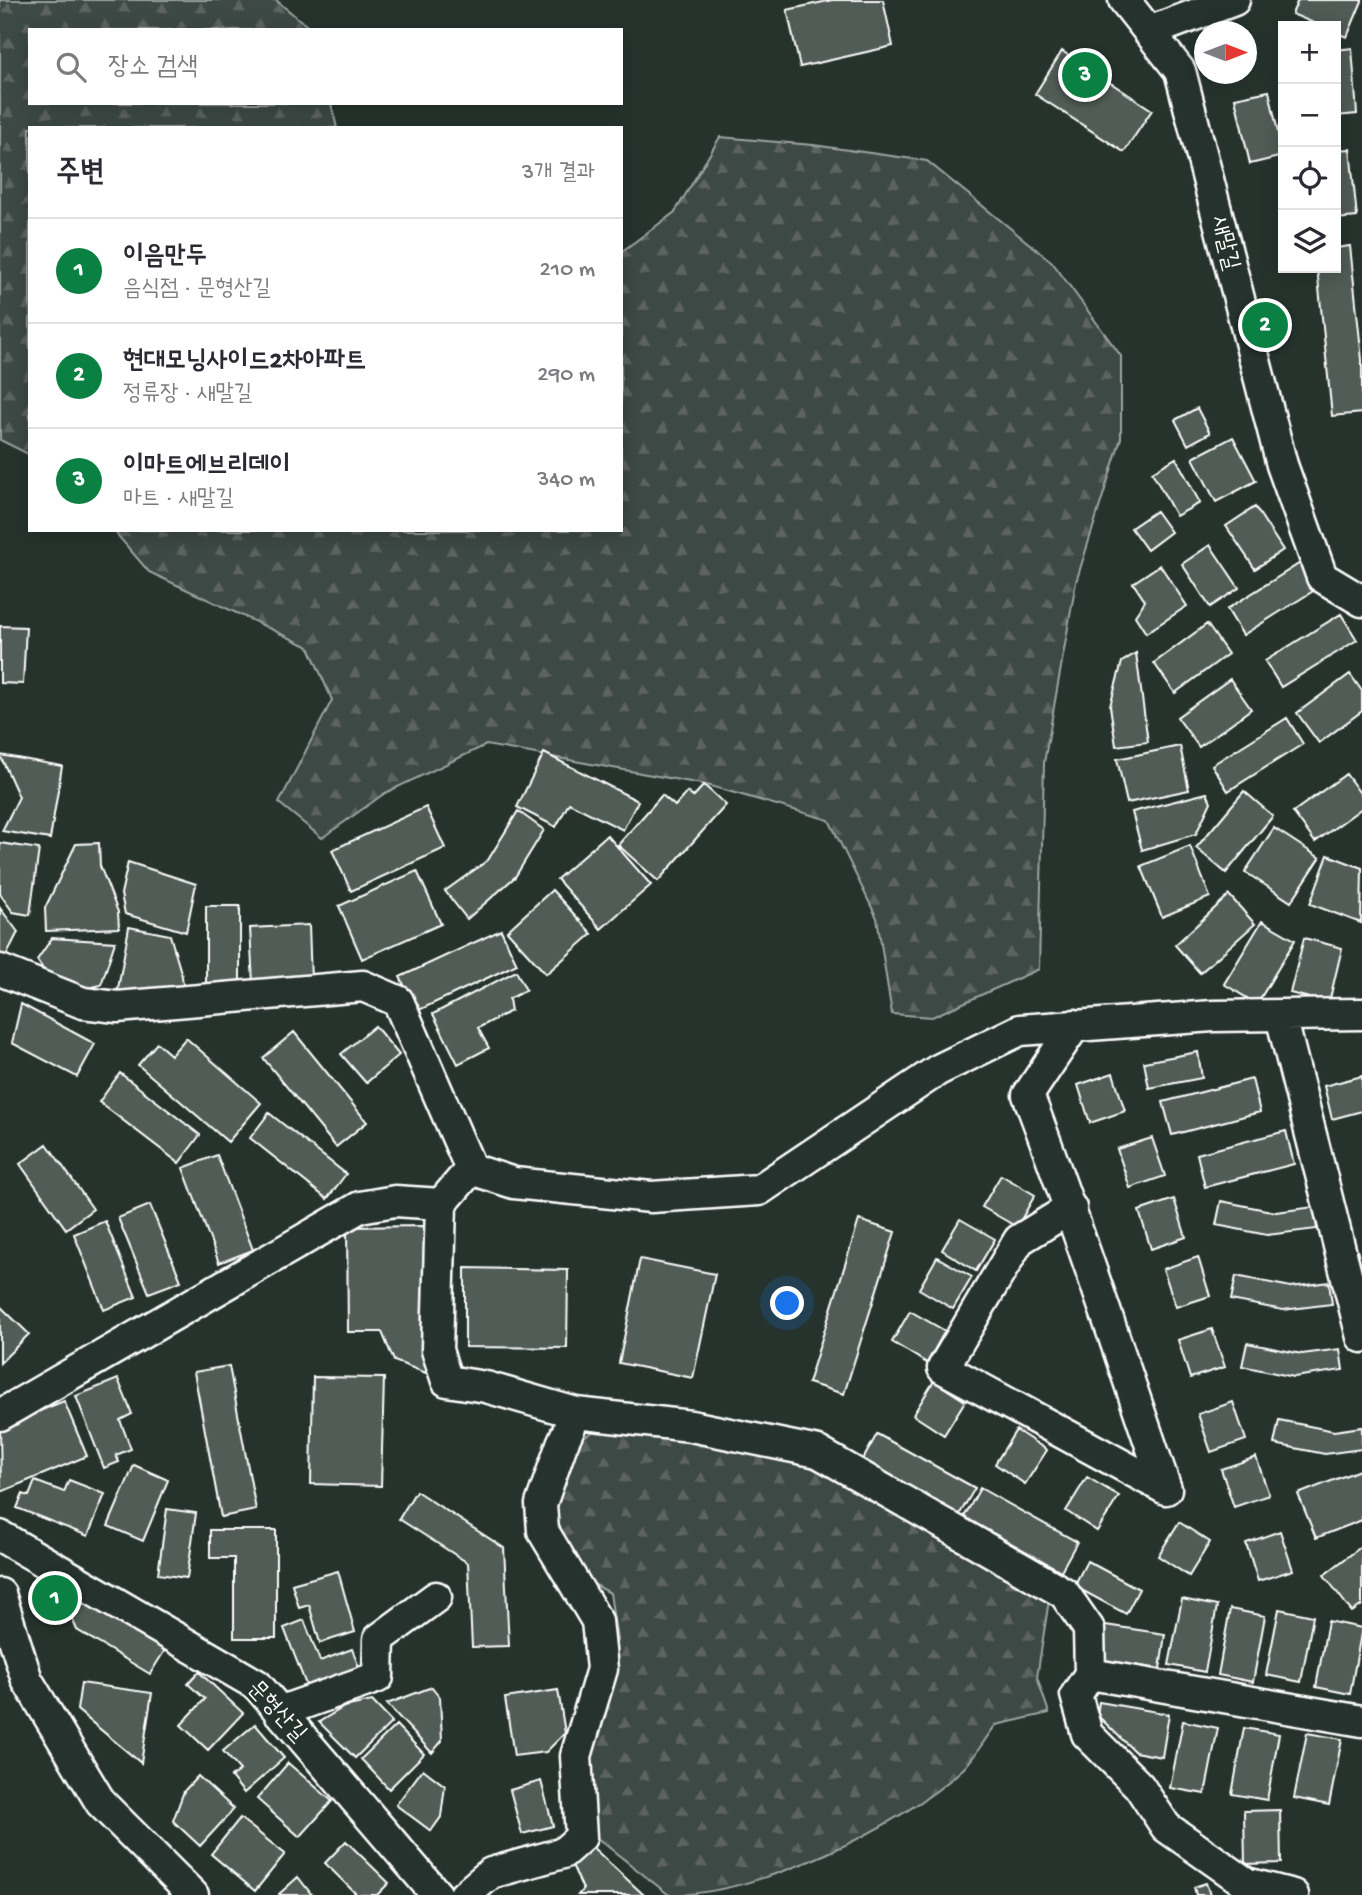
<!DOCTYPE html>
<html lang="ko">
<head>
<meta charset="utf-8">
<style>
	:root { --surface:#fff; --page:#f7f7f7; --text:#2b2b33; --muted:#7c7c81; --line:#e1e1e2; --accent:#0b8043 }
	body { margin:0; font-family:"Gochi Hand","Poor Story",sans-serif; background:var(--page); color:var(--text) }
	.controls { position:absolute; right:21px; top:21px; display:grid; overflow:hidden; border-radius:0px; box-shadow:0 4px 18px #0003 }
	.controls button { width:63px; height:63px; display:grid; place-items:center; padding:0; border:0; border-bottom:2px solid var(--line); background:var(--surface); color:var(--text); font:35px sans-serif }
	.compass { position:absolute; left:1194px; top:21px; width:63px; height:63px; border-radius:50%; background:var(--surface); box-shadow:0 4px 18px #0003; rotate:90deg }
	.you { position:absolute; left:788px; top:1304px; width:24px; height:24px; margin:-18px; border:5px solid #fff; border-radius:50%; background:#1a73e8; box-shadow:0 0 0 10px #1a73e833 }
	.badge { display:grid; place-items:center; width:46px; height:46px; border-radius:50%; background:var(--accent); color:#fff; font-size:23px; font-weight:700 }
	.pin { position:absolute; translate:-50% -50%; border:4px solid #fff; box-shadow:0 2px 7px #0006 }
	.list { margin:0; padding:0; list-style:none }
	h2 { display:flex; justify-content:space-between; align-items:center; height:91px; margin:0; padding:0 28px; font-size:30px }
	h2 small { font-size:23px; font-weight:400; color:var(--muted) }
	.list li { display:grid; grid-template-columns:46px 1fr auto; gap:21px; align-items:center; box-sizing:border-box; height:105px; padding:0 28px; border-top:2px solid var(--line) }
	.list b { display:block; font-size:26px; white-space:nowrap }
	.list p { margin:0; font-size:23px; white-space:nowrap; color:var(--muted) }
	.list em { font-size:23px; font-style:normal; color:var(--muted) }
	.icon { flex:none; width:38px; height:38px; fill:none; stroke:currentColor; stroke-width:2; stroke-linecap:round; stroke-linejoin:round }
	.map { position:relative; flex:none; width:1362px; height:1895px; overflow:hidden }
	.search { position:absolute; background:var(--surface); box-shadow:0 4px 18px #0003; left:28px; top:28px; width:595px; height:77px; display:flex; align-items:center; gap:18px; box-sizing:border-box; padding:0 24px; border-radius:0px; color:var(--muted); font-size:26px }
	.panel { position:absolute; background:var(--surface); box-shadow:0 4px 18px #0003; left:28px; top:126px; width:595px; height:406px; border-radius:0px }
	.map>svg:first-child { display:block }
</style>
</head>
<body>
<div class="map">
<svg width="1362" height="1895" viewBox="0 0 1362 1895">
	<defs>
		<pattern id="forest-firs" width="22" height="20" patternUnits="userSpaceOnUse" patternTransform="scale(1.75)"><rect width="22" height="20" fill="#3e4944"/><path d="M5 1l3.5 6h-7zM16 11l3.5 6h-7z" fill="#5b6460"/></pattern>
	</defs>
	<rect width="100%" height="100%" fill="#26332d"/>
	<filter id="ink" filterUnits="userSpaceOnUse"><feTurbulence type="fractalNoise" baseFrequency=".0143" numOctaves="2"/><feDisplacementMap in="SourceGraphic" scale="14" xChannelSelector="R" yChannelSelector="G"/><feConvolveMatrix kernelMatrix="1 2 1 2 8 2 1 2 1" color-interpolation-filters="sRGB"/></filter>
	<g filter="url(#ink)">
		<!-- forest -->
		<path fill="url(#forest-firs)" stroke="#9ea4a2" stroke-width="2" d="M0 0H276L312 30H30V103H331L337 128H30V455L0 440Z
			M720 137 813 145 927 161 1052 262 1121 356V438L1076 582 1044 763 1039 969 932 1017 892 1014 877 918 829 820 707 785 486 745 385 793 322 838 279 803 332 700 309 647 149 572 113 530H621V252L675 212Z
			M594 1431 764 1445 848 1485 1049 1600 1037 1677 1049 1713 996 1725C985 1738 976 1756 964 1768 900 1828 758 1895 669 1895L582 1826 587 1767 601 1692 617 1640 610 1593 568 1570 547 1481 561 1450Z"/>
		<!-- building -->
		<path fill="#515c57" stroke="#fff" stroke-width="2" d="M832 0H883L893 46 800 67 787 10Z
			M1298 0H1362V1L1347 37 1336 33V26H1321L1292 14Z
			M1352 48 1357 114 1336 116V50Z
			M1062 51 1152 110 1124 152 1035 94Z
			M1269 91 1283 156 1250 164 1235 98Z
			M1350 149 1357 217 1336 219V150Z
			M1350 246 1362 360V413L1332 416 1317 268H1336V248Z
			M1197 408 1210 433 1188 445 1175 420Z
			M1233 437 1256 481 1216 502 1193 458Z
			M1176 458 1200 503 1176 516 1152 472Z
			M1255 507 1283 550 1255 569 1226 526Z
			M1156 511 1171 532 1147 550 1131 528Z
			M1210 545 1239 588 1210 607 1182 564Z
			M1302 562 1318 588 1243 635 1227 609Z
			M1160 565 1187 606 1146 633 1135 616 1145 601 1133 583Z
			M1341 614 1357 640 1281 687 1265 661Z
			M1207 624 1228 654 1175 693 1154 663Z
			M0 626 26 627 23 684 0 683Z
			M1136 653 1148 742 1116 746 1110 706 1122 662Z
			M1350 674 1362 691V711L1319 743 1297 713Z
			M1230 679 1251 709 1199 747 1177 717Z
			M1287 718 1303 744 1228 791 1212 765Z
			M1180 746 1189 790 1127 803 1117 759Z
			M544 753 638 801 623 830 569 803 556 827 517 807Z
			M0 755 62 766 50 839 2 831 19 797Z
			M1346 774 1362 796V808L1315 842 1293 812Z
			M704 785 726 805 658 881 618 845 662 795 675 806 687 792 693 797Z
			M1244 791 1273 816 1226 873 1196 848Z
			M1207 793 1211 802 1196 834 1142 850 1132 812Z
			M426 807 445 848 351 891 332 850Z
			M518 811 544 830 515 877 467 919 445 891 488 860Z
			M1274 828 1320 858 1291 902 1245 872Z
			M607 835 651 885 601 929 557 879Z
			M0 843 39 849 30 915 13 912 0 894Z
			M99 843 100 866 118 912 119 928 46 931 45 908 76 844Z
			M1190 846 1210 897 1162 917 1141 866Z
			M1328 855 1362 868 1361 923 1310 904Z
			M128 862 196 884 186 932 125 914 121 894Z
			M417 871 441 924 362 959 339 906Z
			M552 890 592 934 546 974 507 931Z
			M1229 895 1255 924 1200 973 1175 945Z
			M206 906H240V986H206Z
			M0 908 18 932 4 960 0 958Z
			M1262 921 1295 940 1257 1004 1224 984Z
			M309 925 311 981 253 984 250 928Z
			M129 927 170 935 182 976 184 993 116 1000Z
			M501 930 517 964 417 1011 400 977Z
			M52 938 115 942 101 985 71 992 51 981 37 960Z
			M1304 938 1342 948 1329 1003 1290 993Z
			M516 971 526 990 509 999 511 1011 478 1028 489 1048 458 1064 433 1014Z
			M21 1004 95 1044 77 1077 12 1043Z
			M375 1026 399 1055 366 1083 341 1054Z
			M294 1032 367 1122 336 1147 263 1058Z
			M186 1038 261 1103 228 1142 138 1065 157 1043 171 1055Z
			M1198 1052 1202 1078 1149 1088 1144 1062Z
			M120 1073 200 1135 179 1163 99 1102Z
			M1113 1073 1125 1111 1090 1123 1078 1085Z
			M1362 1076V1111L1332 1119 1324 1086Z
			M1252 1079 1260 1112 1172 1135 1163 1102Z
			M269 1113 346 1174 327 1199 250 1138Z
			M1286 1131 1294 1164 1205 1187 1197 1154Z
			M1152 1138 1165 1176 1130 1188 1117 1149Z
			M47 1144 93 1209 66 1229 20 1164Z
			M217 1155 253 1250 219 1263 183 1168Z
			M1001 1175 1035 1195 1017 1227 982 1207Z
			M1174 1199 1186 1237 1151 1249 1139 1211Z
			M1221 1201 1276 1212 1314 1207 1317 1229 1267 1235 1216 1225Z
			M150 1205 181 1281 149 1293 118 1218Z
			M960 1219 995 1239 976 1271 942 1250Z
			M859 1220 895 1232 844 1394 808 1383Z
			M105 1221 136 1297 104 1310 74 1234Z
			M424 1226 426 1373 394 1361 382 1332H348L347 1227Z
			M937 1257 972 1277 953 1309 919 1289Z
			M1198 1257 1210 1296 1176 1307 1163 1269Z
			M640 1259 715 1274 693 1378 619 1363Z
			M465 1268 568 1270 567 1348 465 1347Z
			M1236 1276 1291 1287 1329 1282 1332 1304 1283 1310 1231 1300Z
			M0 1306 29 1334 0 1363Z
			M910 1311 945 1331 927 1363 892 1342Z
			M1212 1329 1225 1367 1190 1378 1178 1340Z
			M1247 1343 1302 1354 1340 1349 1343 1370 1294 1377 1242 1366Z
			M229 1366 256 1510 221 1517 194 1372Z
			M313 1377 384 1378 381 1486 311 1484Z
			M118 1379 132 1414 120 1420 131 1449 116 1455 119 1462 104 1468 76 1396Z
			M934 1381 965 1401 944 1435 913 1415Z
			M64 1401 87 1456 1 1492 0 1427Z
			M1233 1402 1246 1440 1211 1452 1198 1414Z
			M1279 1420 1334 1431 1362 1427V1449L1325 1454 1274 1444Z
			M1016 1430 1047 1450 1025 1484 995 1464Z
			M877 1434 975 1488 958 1517 861 1463Z
			M1256 1457 1269 1495 1234 1507 1221 1469Z
			M134 1465 168 1480 143 1541 108 1526Z
			M1362 1469V1520L1316 1538 1298 1494Z
			M1087 1477 1119 1496 1097 1531 1066 1511Z
			M69 1480 105 1494 88 1536 17 1508 23 1494 29 1496 35 1481 64 1492Z
			M980 1488 1077 1542 1061 1571 964 1517Z
			M416 1491 504 1548 509 1646 472 1647 468 1563 399 1519Z
			M167 1509 196 1513 187 1578 158 1574Z
			M1179 1522 1210 1542 1189 1576 1158 1556Z
			M210 1530H276V1638H234V1558H210Z
			M1280 1531 1293 1570 1258 1581 1246 1543Z
			M1362 1546V1605L1352 1612 1324 1575Z
			M1087 1561 1139 1589 1126 1614 1074 1586Z
			M338 1571 355 1632 320 1643 309 1605 299 1608 292 1584Z
			M71 1586 168 1645 150 1674 77 1630 63 1598Z
			M1182 1599 1217 1606 1205 1672 1169 1665Z
			M1230 1609 1265 1616 1253 1682 1218 1675Z
			M1279 1609 1313 1616 1301 1682 1266 1675Z
			M304 1620 320 1661 352 1649 360 1670 308 1690 284 1628Z
			M1328 1621 1362 1628 1350 1694 1316 1687Z
			M1099 1624 1165 1634 1160 1669 1094 1659Z
			M199 1672 243 1713 208 1750 181 1725 205 1699 188 1684Z
			M81 1683 152 1693 141 1763 77 1710Z
			M432 1687 440 1697 442 1741 432 1753 387 1704Z
			M558 1690 565 1733 546 1752 514 1756 505 1698Z
			M372 1701 392 1722 355 1758 319 1722 344 1707Z
			M1099 1702 1169 1714 1162 1757 1135 1752 1097 1715Z
			M1183 1721 1218 1728 1205 1794 1170 1788Z
			M255 1724 284 1758 244 1793 231 1777 240 1770 223 1751Z
			M396 1725 424 1754 389 1789 361 1759Z
			M1244 1728 1279 1734 1267 1800 1232 1794Z
			M1307 1733 1342 1739 1329 1805 1294 1798Z
			M288 1763 332 1801 300 1837 257 1799Z
			M423 1769 445 1786 441 1817 431 1831 396 1805Z
			M198 1776 234 1809 200 1846 173 1821 184 1791Z
			M541 1781 553 1826 522 1834 510 1790Z
			M1280 1810 1281 1863 1245 1864 1244 1811Z
			M240 1818 285 1854 255 1891 211 1854Z
			M346 1841 389 1883 377 1895H357L325 1863Z
			M590 1845 644 1895H578L583 1889 572 1865Z
			M298 1877 312 1895H280L279 1894Z
			M1206 1883 1210 1895H1196L1194 1887Z"/>
		<g fill="none" stroke-linecap="round" stroke-linejoin="round">
			<defs>
				<path id="minor" d="M1124 0 1180 71 1282 465 1322 577 1362 601
					M1149 32 1234 0
					M0 970 83 1003 117 1007 363 986 398 1001 471 1169 514 1183 651 1197 759 1190 938 1070 1020 1030 1213 1016 1362 1014
					M1281 1016 1362 1337
					M471 1169 441 1204 437 1350 447 1381 486 1387 576 1413 691 1426 818 1452 1064 1593 1089 1629 1090 1674
					M1071 1208 1019 1240 943 1368 1166 1489C1120 1357 1078 1225 1028 1095L1075 1025
					M0 1415 360 1207 395 1201 441 1204
					M0 1536 257 1685 437 1895
					M0 1594 27 1680 101 1803 193 1895
					M279 1712 378 1677 379 1639 436 1597
					M465 1895 491 1873 563 1853 581 1837 576 1756 602 1669 597 1621 543 1531 541 1504 562 1444 576 1413
					M1293 1895 1246 1883 1166 1827 1139 1786 1087 1734 1076 1695 1090 1674 1362 1721"/>
			</defs>
			<!-- minor casing -->
			<use href="#minor" stroke="#fff" stroke-width="35"/>
			<!-- minor -->
			<use href="#minor" stroke="#26332d" stroke-width="30"/>
		</g>
	</g>
	<g text-anchor="middle" dominant-baseline="central" stroke-width="6" stroke-linejoin="round" paint-order="stroke">
		<!-- street labels -->
		<g font-size="23" fill="#fff" stroke="#26332d">
			<text transform="translate(1224 243) rotate(76)">새말길</text>
			<text transform="translate(276 1712) rotate(47)">문형산길</text>
		</g>
	</g>
</svg>
<div class="controls">
<button>+</button>
<button>−</button>
<button><svg class="icon" aria-label="locate" viewBox="0 0 24 24"><circle cx="12" cy="12" r="6"/><path d="M12 2v4M12 18v4M2 12h4M18 12h4"/></svg></button>
<button><svg class="icon" aria-label="layers" viewBox="0 0 24 24"><path d="M12 4l9 5-9 5-9-5zM3 14l9 5 9-5"/></svg></button>
</div>
<svg class="compass" viewBox="-18 -18 36 36"><path d="M0-13l5 13h-10z" fill="#e53935"/><path d="M0 13l5-13h-10z" fill="#7c7c81"/></svg>
<div class="you"></div>
<div class="pin badge" style="left:55px;top:1598px">1</div>
<div class="pin badge" style="left:1265px;top:325px">2</div>
<div class="pin badge" style="left:1085px;top:75px">3</div>
<div class="search"><svg class="icon" aria-label="search" viewBox="0 0 24 24"><circle cx="10" cy="10" r="6"/><path d="M15 15l6 6"/></svg>장소 검색</div>
<section class="panel">
<h2>주변<small>3개 결과</small></h2>
<ul class="list">
<li><span class="badge">1</span><div><b>이음만두</b><p>음식점 · 문형산길</p></div><em>210 m</em></li>
<li><span class="badge">2</span><div><b>현대모닝사이드2차아파트</b><p>정류장 · 새말길</p></div><em>290 m</em></li>
<li><span class="badge">3</span><div><b>이마트에브리데이</b><p>마트 · 새말길</p></div><em>340 m</em></li>
</ul>
</section>
</div>
</body>
</html>
